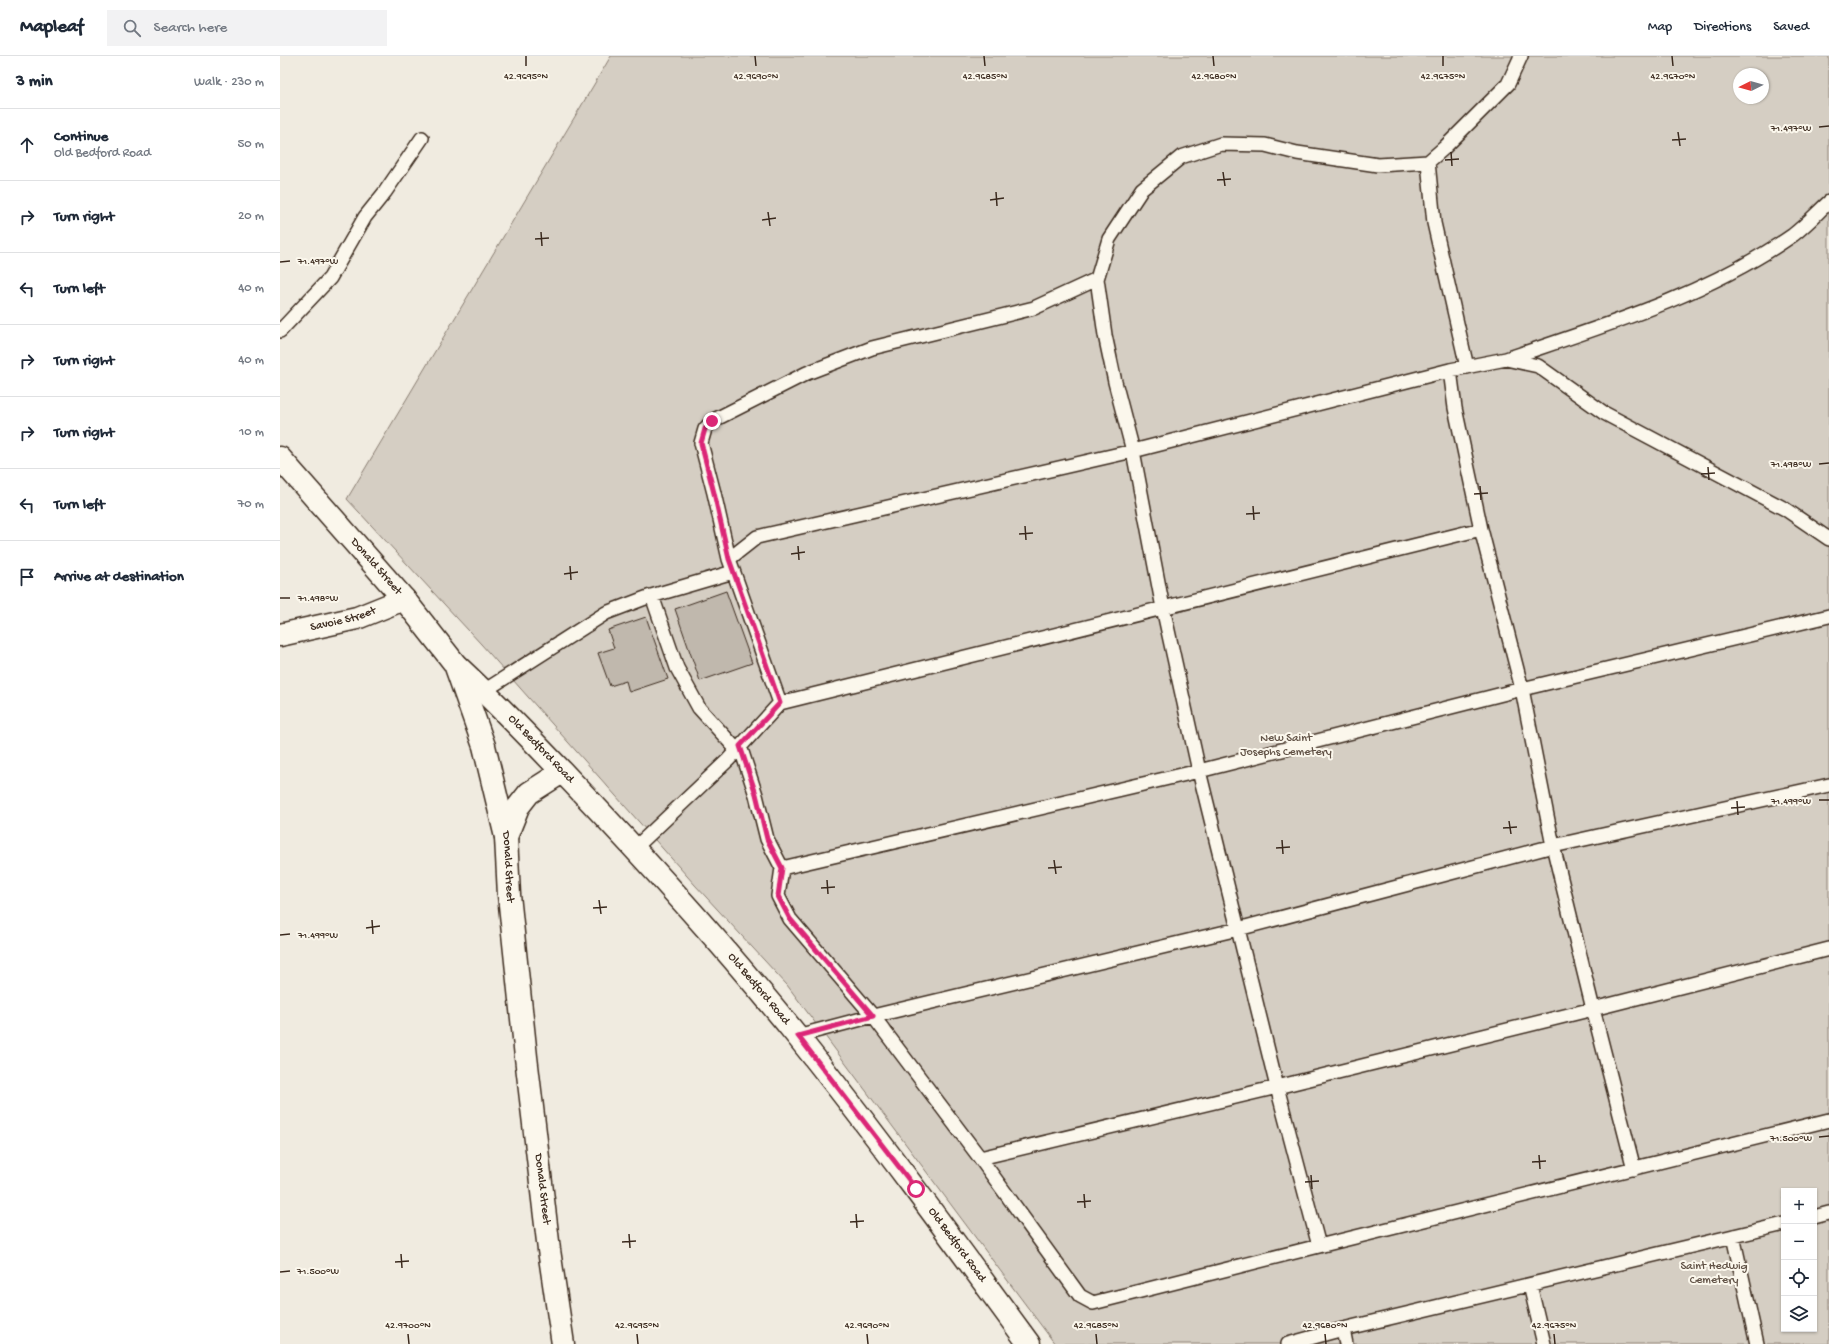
<!DOCTYPE html>
<html lang="en">
<head>
<meta charset="utf-8">
<style>
	:root { --surface:#fff; --page:#f2f2f3; --text:#1f2937; --muted:#747a83; --line:#e0e1e3 }
	body { margin:0; font-family:"Gochi Hand",sans-serif; background:var(--page); color:var(--text) }
	.controls { position:absolute; right:12px; bottom:12px; display:grid; overflow:hidden; border-radius:0px; box-shadow:0 1px 3px #0004 }
	.controls button { width:36px; height:36px; display:grid; place-items:center; padding:0; border:0; border-bottom:1px solid var(--line); background:var(--surface); color:var(--text); font:20px sans-serif }
	.compass { position:absolute; left:1453px; top:12px; width:36px; height:36px; border-radius:50%; background:var(--surface); box-shadow:0 1px 3px #0004; rotate:265deg }
	.stop { position:absolute; width:12px; height:12px; margin:-9px; border:3px solid #db2777; border-radius:50%; background:#fff }
	.stop.end { background:#db2777; border-color:#fff; box-shadow:0 1px 4px #0008 }
	.list { margin:0; padding:0; list-style:none }
	h2 { display:flex; justify-content:space-between; align-items:center; height:52px; margin:0; padding:0 16px; font-size:17px }
	h2 small { font-size:13px; font-weight:400; color:var(--muted) }
	.list li { display:grid; grid-template-columns:26px 1fr auto; gap:12px; align-items:center; box-sizing:border-box; height:72px; padding:0 16px; border-top:1px solid var(--line) }
	.list b { display:block; font-size:15px; white-space:nowrap }
	.list p { margin:0; font-size:13px; white-space:nowrap; color:var(--muted) }
	.list em { font-size:13px; font-style:normal; color:var(--muted) }
	.icon { flex:none; width:22px; height:22px; fill:none; stroke:currentColor; stroke-width:2; stroke-linecap:round; stroke-linejoin:round }
	.map { position:relative; flex:none; width:1549px; height:1288px; overflow:hidden }
	header { display:flex; align-items:center; gap:24px; box-sizing:border-box; height:56px; padding:0 20px; background:var(--surface); border-bottom:1px solid var(--line) }
	header strong { font-size:19px }
	nav { display:flex; gap:22px; margin-inline-start:auto; font-size:14px }
	.search { width:280px; height:36px; background:var(--page); display:flex; align-items:center; gap:10px; box-sizing:border-box; padding:0 14px; border-radius:0px; color:var(--muted); font-size:15px }
	main { display:flex }
	aside { flex:1; background:var(--surface) }
	.map>svg:first-child { display:block }
</style>
</head>
<body>
<header>
<strong>Mapleaf</strong>
<div class="search"><svg class="icon" aria-label="search" viewBox="0 0 24 24"><circle cx="10" cy="10" r="6"/><path d="M15 15l6 6"/></svg>Search here</div>
<nav><a>Map</a><a>Directions</a><a>Saved</a></nav>
</header>
<main>
<aside>
<h2>3 min<small>Walk · 230 m</small></h2>
<ul class="list">
<li><svg class="icon" aria-label="ahead" viewBox="0 0 24 24"><path d="M12 20V5M6 11l6-6 6 6"/></svg><div><b>Continue</b><p>Old Bedford Road</p></div><em>50 m</em></li>
<li><svg class="icon" aria-label="right" viewBox="0 0 24 24"><path d="M7 20v-9h11M14 6l5 5-5 5"/></svg><div><b>Turn right</b></div><em>20 m</em></li>
<li><svg class="icon" aria-label="left" viewBox="0 0 24 24"><path d="M17 20v-9H6M10 6l-5 5 5 5"/></svg><div><b>Turn left</b></div><em>40 m</em></li>
<li><svg class="icon" aria-label="right" viewBox="0 0 24 24"><path d="M7 20v-9h11M14 6l5 5-5 5"/></svg><div><b>Turn right</b></div><em>40 m</em></li>
<li><svg class="icon" aria-label="right" viewBox="0 0 24 24"><path d="M7 20v-9h11M14 6l5 5-5 5"/></svg><div><b>Turn right</b></div><em>10 m</em></li>
<li><svg class="icon" aria-label="left" viewBox="0 0 24 24"><path d="M17 20v-9H6M10 6l-5 5 5 5"/></svg><div><b>Turn left</b></div><em>70 m</em></li>
<li><svg class="icon" aria-label="arrive" viewBox="0 0 24 24"><path d="M6 21V4h12l-3 4 3 4H6"/></svg><div><b>Arrive at destination</b></div></li>
</ul>
</aside>
<div class="map">
<svg width="1549" height="1288" viewBox="0 0 1549 1288">
	<rect width="100%" height="100%" fill="#f0ebe0"/>
	<filter id="ink" filterUnits="userSpaceOnUse"><feTurbulence type="fractalNoise" baseFrequency=".025" numOctaves="2"/><feDisplacementMap in="SourceGraphic" scale="8" xChannelSelector="R" yChannelSelector="G"/><feConvolveMatrix kernelMatrix="1 2 1 2 8 2 1 2 1" color-interpolation-filters="sRGB"/></filter>
	<g filter="url(#ink)">
		<!-- green -->
		<path fill="#d5cec3" stroke="#887c70" fill-rule="evenodd" d="M331 0H1549V1288H775L507 929 415 829 201 588 67 443ZM1459 18H1483V42H1459ZM1504 1135H1534V1273H1504Z"/>
		<!-- building -->
		<path fill="#c0b8ad" stroke="#3b2a1e" d="M446 535 472 607 420 625 395 553Z
			M366 561 388 623 349 636 346 625 330 630 318 597 334 592 328 574Z"/>
		<g fill="none" stroke-linecap="round" stroke-linejoin="round">
			<defs>
				<path id="service" d="M1148 106 1164 92 1228 28 1241 0
					M0 275 50 222 85 161 105 136 142 82
					M1226 303C1324 270 1427 239 1513 179 1526 169 1537 157 1549 146
					M1170 314 1175 352 1201 473
					M449 503 434 437 421 387 425 373 432 365 527 317 592 292 754 252 817 223
					M372 540 397 612 419 652 457 694
					M1549 560 1242 633 1273 790 1549 729
					M204 635 326 557 368 541 453 516
					M500 647 449 503 477 481 853 395 1170 314 1226 303 1258 310 1324 357 1505 453 1549 483
					M460 690 476 739 487 783 502 812
					M355 792 448 704 500 647 1201 473 1242 633 919 715 958 873 1273 790 1313 953 997 1031 1039 1190 1549 1064
					M517 980 593 960 700 1102 800 1240 813 1247 1039 1190
					M700 1102 997 1031 958 873 593 960 510 863 498 840 502 812 919 715 883 552 853 395 835 326 825 279 817 223 829 183 862 133 901 101 941 88 985 89 1017 97 1098 109 1148 106 1154 167 1187 311
					M1354 1113 1313 953 1549 893
					M1534 1161 1549 1157
					M1453 1180 1477 1288
					M1250 1229 1264 1288
					M1063 1273 1066 1288
					M1008 1288 1063 1273 1504 1168"/>
				<g id="minor">
					<path id="s1" d="M0 579 77 562 124 543"/>
				</g>
				<g id="tertiary">
					<path id="s2" d="M0 402 124 543 175 608 204 690 226 781 229 839 246 1001 269 1194 283 1288"/>
					<path id="s3" d="M177 610C217 647 255 687 293 727 371 809 447 893 518 981 598 1081 673 1184 749 1288"/>
					<path d="M226 781 238 751 249 737 282 716"/>
				</g>
			</defs>
			<!-- service casing -->
			<use href="#service" stroke="#3b2a1e" stroke-width="16"/>
			<!-- minor casing -->
			<use href="#minor" stroke="#3b2a1e" stroke-width="25"/>
			<!-- tertiary casing -->
			<use href="#tertiary" stroke="#3b2a1e" stroke-width="25"/>
			<!-- service -->
			<use href="#service" stroke="#fbf7ec" stroke-width="13"/>
			<!-- minor -->
			<use href="#minor" stroke="#fbf7ec" stroke-width="22"/>
			<!-- tertiary -->
			<use href="#tertiary" stroke="#fbf7ec" stroke-width="22"/>
		</g>
	</g>
	<g fill="none" stroke-linecap="round" stroke-linejoin="round" filter="url(#ink)">
		<!-- route -->
		<path stroke="#db2777" stroke-width="5" d="M432 365 425 373 421 387 434 437 449 503 500 647 460 690 476 738 487 783 502 812 498 840 510 863 593 960 518 980 636 1133"/>
	</g>
	<!-- ticks -->
	<path fill="none" stroke="#3b2a1e" stroke-width="1.5" d="M246 0V10M475 0 476 10M704 0 705 10M933 0 934 10M1163 0V10M1392 0 1393 10M1539 71 1549 70M1398 76 1400 90M1392 84 1406 83M1171 96 1172 110M1165 104 1179 103M943 116 945 130M937 124 951 123M716 136 717 150M710 144 724 142M488 156 490 170M482 164 496 162M261 176 262 190M255 183 269 182M0 206 10 205M1539 408 1549 407M1428 411 1429 424M1421 418 1435 417M1200 430 1201 444M1194 438 1208 437M973 450 974 464M966 458 980 457M745 470 746 484M739 478 753 477M518 490 519 504M511 498 525 496M290 510 291 524M284 518 298 516M0 542H10M1539 744H1549M1457 745 1458 759M1451 752 1465 751M1229 765 1231 778M1223 772 1237 771M1002 784 1003 798M996 792 1010 791M774 804 776 818M768 812 782 811M547 824 548 838M541 832 555 831M319 844 321 858M313 852 327 851M92 864 93 878M86 872 100 870M0 879 10 878M1539 1081 1549 1080M1259 1099 1260 1113M1252 1106 1266 1105M1031 1119 1032 1133M1025 1126 1039 1125M804 1138 805 1152M797 1146 811 1145M576 1158 577 1172M570 1166 584 1165M349 1178 350 1192M342 1186 356 1185M121 1198 122 1212M115 1206 129 1205M0 1216 10 1215M128 1278 129 1288M357 1278 358 1288M587 1278 588 1288M816 1278 817 1288M1045 1278 1046 1288M1274 1278 1275 1288"/>
	<g text-anchor="middle" dominant-baseline="central" stroke-width="4" stroke-linejoin="round" paint-order="stroke">
		<!-- street labels -->
		<g font-size="12" fill="#3b2a1e" stroke="#fbf7ec">
			<text stroke="none"><textPath href="#s2" startOffset="145">Donald Street</textPath></text>
			<text stroke="none"><textPath href="#s1" startOffset="65">Savoie Street</textPath></text>
			<text stroke="none"><textPath href="#s3" startOffset="118">Old Bedford Road</textPath></text>
			<text stroke="none"><textPath href="#s2" startOffset="481">Donald Street</textPath></text>
			<text stroke="none"><textPath href="#s3" startOffset="442">Old Bedford Road</textPath></text>
			<text stroke="none"><textPath href="#s2" startOffset="805">Donald Street</textPath></text>
			<text stroke="none"><textPath href="#s3" startOffset="766">Old Bedford Road</textPath></text>
		</g>
		<!-- park labels -->
		<g font-size="12" fill="#625347" stroke="#fbf7ec">
			<text x="1006" y="683">New Saint<tspan x="1006" dy="14">Josephs Cemetery</tspan></text>
			<text x="1434" y="1211">Saint Hedwig<tspan x="1434" dy="14">Cemetery</tspan></text>
		</g>
	</g>
	<g font-size="10" text-anchor="middle" fill="#3b2a1e" stroke="#fbf7ec" stroke-width="4" stroke-linejoin="round" paint-order="stroke">
		<text x="246" y="23">42.9695°N</text>
		<text x="476" y="23">42.9690°N</text>
		<text x="705" y="23">42.9685°N</text>
		<text x="934" y="23">42.9680°N</text>
		<text x="1163" y="23">42.9675°N</text>
		<text x="1393" y="23">42.9670°N</text>
		<text x="1511" y="75">71.497°W</text>
		<text x="38" y="208">71.497°W</text>
		<text x="1511" y="411">71.498°W</text>
		<text x="38" y="545">71.498°W</text>
		<text x="1511" y="748">71.499°W</text>
		<text x="38" y="882">71.499°W</text>
		<text x="1511" y="1085">71.500°W</text>
		<text x="38" y="1218">71.500°W</text>
		<text x="128" y="1272">42.9700°N</text>
		<text x="357" y="1272">42.9695°N</text>
		<text x="587" y="1272">42.9690°N</text>
		<text x="816" y="1272">42.9685°N</text>
		<text x="1045" y="1272">42.9680°N</text>
		<text x="1274" y="1272">42.9675°N</text>
	</g>
</svg>
<div class="controls">
<button>+</button>
<button>−</button>
<button><svg class="icon" aria-label="locate" viewBox="0 0 24 24"><circle cx="12" cy="12" r="6"/><path d="M12 2v4M12 18v4M2 12h4M18 12h4"/></svg></button>
<button><svg class="icon" aria-label="layers" viewBox="0 0 24 24"><path d="M12 4l9 5-9 5-9-5zM3 14l9 5 9-5"/></svg></button>
</div>
<svg class="compass" viewBox="-18 -18 36 36"><path d="M0-13l5 13h-10z" fill="#e53935"/><path d="M0 13l5-13h-10z" fill="#747a83"/></svg>
<div class="stop" style="left:636px;top:1133px"></div>
<div class="stop end" style="left:432px;top:365px"></div>
</div>
</main>
</body>
</html>
